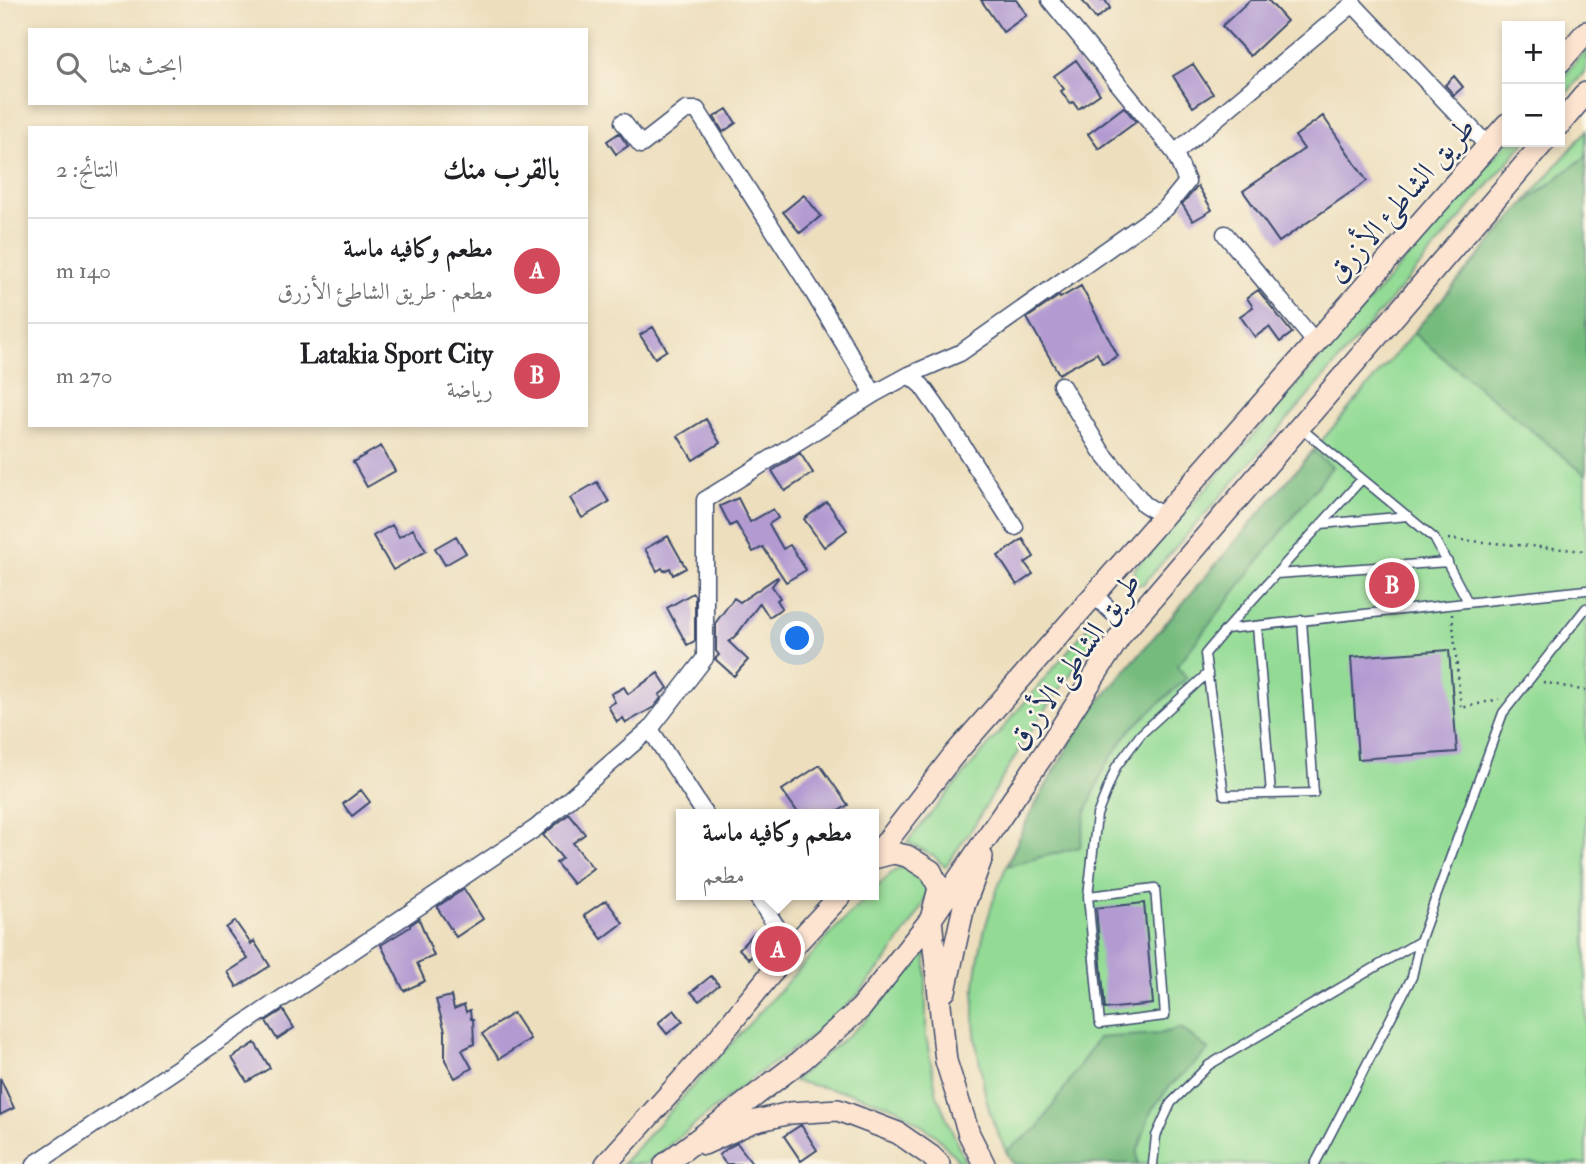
<!DOCTYPE html>
<html lang="ar">
<head>
<meta charset="utf-8">
<style>
	:root { --surface:#fff; --page:#f2f2f2; --text:#202124; --muted:#757577; --line:#e0e0e0; --accent:#d1495b }
	body { margin:0; font-family:"IM FELL Double Pica",Amiri,serif; background:var(--page); color:var(--text); direction:rtl }
	.controls { position:absolute; right:21px; top:21px; display:grid; overflow:hidden; border-radius:0px; box-shadow:0 4px 10px #0003 }
	.controls button { width:63px; height:63px; display:grid; place-items:center; padding:0; border:0; border-bottom:2px solid var(--line); background:var(--surface); color:var(--text); font:35px sans-serif }
	.you { position:absolute; left:798px; top:639px; width:24px; height:24px; margin:-18px; border:5px solid #fff; border-radius:50%; background:#1a73e8; box-shadow:0 0 0 10px #1a73e833 }
	.badge { display:grid; place-items:center; width:46px; height:46px; border-radius:50%; background:var(--accent); color:#fff; font-size:23px; font-weight:700 }
	.pin { position:absolute; translate:-50% -50%; border:4px solid #fff; box-shadow:0 2px 7px #0006 }
	.popup { position:absolute; left:676px; top:809px; width:203px; height:91px; box-sizing:border-box; display:grid; place-content:center; border-radius:0px; background:var(--surface); filter:drop-shadow(0 2px 5px #0005); font-size:23px; white-space:nowrap; color:var(--muted) }
	.popup b { font-size:26px; color:var(--text) }
	.popup::after { content:''; position:absolute; left:50%; top:100%; margin-left:-14px; border:14px solid transparent; border-top-color:var(--surface) }
	.list { margin:0; padding:0; list-style:none }
	h2 { display:flex; justify-content:space-between; align-items:center; height:91px; margin:0; padding:0 28px; font-size:30px }
	h2 small { font-size:23px; font-weight:400; color:var(--muted) }
	.list li { display:grid; grid-template-columns:46px 1fr auto; gap:21px; align-items:center; box-sizing:border-box; height:105px; padding:0 28px; border-top:2px solid var(--line) }
	.list b { display:block; font-size:26px; white-space:nowrap }
	.list p { margin:0; font-size:23px; white-space:nowrap; color:var(--muted) }
	.list em { font-size:23px; font-style:normal; color:var(--muted) }
	.icon { flex:none; width:38px; height:38px; fill:none; stroke:currentColor; stroke-width:2; stroke-linecap:round; stroke-linejoin:round }
	.map { position:relative; flex:none; width:1586px; height:1164px; overflow:hidden; direction:ltr }
	.search { position:absolute; background:var(--surface); box-shadow:0 4px 10px #0003; left:28px; top:28px; width:560px; height:77px; display:flex; align-items:center; gap:18px; box-sizing:border-box; padding:0 24px; border-radius:0px; color:var(--muted); font-size:26px }
	.panel { position:absolute; background:var(--surface); box-shadow:0 4px 10px #0003; left:28px; top:126px; width:560px; height:301px; border-radius:0px; direction:rtl }
	.map>svg:first-child { display:block }
</style>
</head>
<body>
<div class="map">
<svg width="1586" height="1164" viewBox="0 0 1586 1164">
	<rect width="100%" height="100%" fill="#fcf5e5"/>
	<filter id="ink" filterUnits="userSpaceOnUse"><feTurbulence type="fractalNoise" baseFrequency=".0143" numOctaves="2"/><feDisplacementMap in="SourceGraphic" scale="14" xChannelSelector="R" yChannelSelector="G"/><feConvolveMatrix kernelMatrix="1 2 1 2 8 2 1 2 1" color-interpolation-filters="sRGB"/></filter>
	<filter id="wash" filterUnits="userSpaceOnUse"><feTurbulence type="fractalNoise" baseFrequency=".00686" numOctaves="4" result="noise"/><feDisplacementMap in="SourceGraphic" scale="28" xChannelSelector="R" yChannelSelector="G"/><feGaussianBlur stdDeviation="1.57" result="paint"/><feColorMatrix in="noise" values="0 0 0 0 0 0 0 0 0 0 0 0 0 0 0 0 0 1.4 0 .05"/><feComposite in="paint" operator="in"/></filter>
	<g filter="url(#wash)">
		<rect width="100%" height="100%" fill="#eddfbe"/>
		<!-- green -->
		<path fill="#93db95" stroke="#57857a" stroke-width="2" d="M1586 49V70L1560 101V81Z
			M1586 131V1164H1013C1003 1146 993 1125 988 1105 984 1093 983 1081 981 1068 977 1051 974 1033 974 1015 972 907 1032 810 1084 719Z
			M1507 142H1525C1399 291 1273 439 1143 584L1134 585 1133 580 1135 568 1244 446Z
			M1089 626 1095 629 1096 638 1028 735 975 824 945 867 934 856 907 842Z
			M900 868H911L922 875 926 883V897L917 915 889 957 857 996 815 1034 755 1076 646 1164H622L838 926 869 895H874V890L892 872Z
			M926 944V1036L937 1095 966 1164H962L935 1135 897 1108 850 1093 793 1081 863 1023Z"/>
		<!-- forest -->
		<path fill="#76bb7e" stroke="#48756e" stroke-width="2" d="M1586 156V475L1413 333 1524 204Z
			M1313 451 1332 467 1177 666 1187 678 1130 730 1105 766 1086 812 1080 847 1007 866 1029 816 1084 719Z
			M1181 1028 1209 1050 1169 1087 1151 1111 1137 1153 1138 1164H1013L1006 1151 1038 1128 1098 1038 1159 1034Z"/>
		<g id="blocks">
			<!-- building -->
			<path fill="#b39bd1" d="M981 0H1016L1027 15 1003 32Z
				M1082 0H1105L1110 8 1096 19Z
				M1250 0H1268L1287 21 1250 56 1222 26Z
				M1076 60 1100 94 1078 109 1073 102 1070 104 1061 91 1064 89 1054 76Z
				M1193 64 1213 94 1193 107 1173 76Z
				M1454 76 1463 87 1454 95 1445 85Z
				M1124 107 1136 122 1099 149 1088 134Z
				M727 109 736 123 723 132 714 117Z
				M1323 116 1367 181 1279 242 1243 191 1304 149 1295 136Z
				M619 133 628 146 616 154 607 141Z
				M1198 186 1212 210 1193 221 1182 204Z
				M804 195 821 216 800 233 783 212Z
				M1081 286 1118 356 1103 364 1097 353 1059 374 1027 318 1059 296 1060 298Z
				M1258 290 1292 333 1280 342 1269 327 1255 337 1240 316 1253 307 1247 298Z
				M653 327 667 350 655 358 640 335Z
				M706 419 720 443 693 460 678 436Z
				M381 446 395 471 367 487 353 462Z
				M800 453 813 473 785 491 772 471Z
				M597 482 609 502 582 518 570 498Z
				M738 498 750 522 773 509 778 518 769 524 783 549 790 545 806 570 786 582 763 547 753 552 736 523 730 526 720 506Z
				M827 502 847 530 824 547 804 519Z
				M392 525 399 537 413 529 426 551 393 570 373 536Z
				M456 536 466 553 445 565 435 548Z
				M668 536 686 568 673 575 670 568 664 571 662 568 657 571 645 549Z
				M1023 539 1034 557 1025 563 1033 574 1017 585 998 556Z
				M777 577 778 578 772 586 780 598 777 600 782 608 769 617 760 603 738 633 729 642 748 660 734 676 715 659 719 655 716 651V622L734 598 740 602Z
				M693 593 695 596V641L687 645 667 608Z
				M1449 650 1457 752 1358 759 1351 657Z
				M658 673 668 688 659 695 661 698 654 707 626 723 623 718 617 722 608 706 615 702 611 694 624 687 628 694Z
				M820 765 848 805 834 814H799L782 790Z
				M361 790 370 802 352 816 343 804Z
				M569 814 585 834 573 843 593 868 573 884 556 863 562 858 543 835Z
				M464 889 483 919 456 937 438 909V906Z
				M606 900 623 923 602 939 584 915Z
				M1144 903 1153 1004 1105 1009 1096 908Z
				M419 919 434 956 417 963 425 981 404 991 381 945 410 927V925Z
				M235 921 251 944 254 941 270 966 237 987 228 972 248 959 226 928Z
				M753 934 763 944 749 959 739 949Z
				M711 976 719 985 699 1001 691 992Z
				M451 996 454 1009 464 1005 466 1012 470 1010 471 1019H473L474 1044 462 1050 472 1068 455 1078 445 1060V1031L436 1000Z
				M283 1010 294 1028 277 1039 266 1021Z
				M674 1010 683 1021 667 1034 658 1023Z
				M513 1013 530 1039 499 1059 482 1034Z
				M255 1043 270 1068 247 1082 232 1058Z
				M0 1078 14 1108 0 1115Z
				M801 1125 817 1150 801 1161 784 1136Z
				M737 1143 753 1164H726L719 1155 729 1147Z"/>
		</g>
	</g>
	<g filter="url(#ink)">
		<use href="#blocks" fill-opacity="0" stroke="#3a496c" stroke-width="2"/>
		<g fill="none" stroke-linecap="round" stroke-linejoin="round">
			<defs>
				<path id="service" d="M1302 429 1434 538 1468 602
					M1362 479 1226 629 1586 590
					M1321 524 1408 516
					M1276 574 1448 562
					M1257 626 1271 794
					M1226 629 1205 654 1224 795 1314 793 1302 620
					M1088 896 1155 888 1165 1016 1100 1024 1088 896 1097 815 1116 767 1141 734 1208 673
					M1153 1164 1156 1136 1171 1103 1209 1065 1420 941 1503 713 1586 608
					M1315 1164 1412 977 1420 941"/>
				<path id="minor" d="M623 122 641 145 686 110H697L810 287 874 394
					M1175 153 1353 4 1488 146
					M1225 234 1316 343
					M909 375 922 386 946 420 1015 527
					M1061 385 1101 451 1144 504 1163 516
					M1094 595 1128 627
					M650 729 705 814
					M756 895 791 949
					M35 1164 536 828 650 729 705 658V500L874 394 909 375 960 353 1166 208 1187 182 1175 153 1050 0"/>
				<path id="secondary" d="M1560 62 1586 32
					M1560 124 1586 93
					M874 858 953 756 1507 124
					M874 858 893 853 907 856 931 871 939 888 931 919 946 1061 969 1134 984 1164
					M945 991 964 906 982 857
					M704 1144 752 1122 790 1113 838 1110 898 1133 931 1156 939 1164
					M606 1164 708 1051 791 949 841 895
					M665 1164 802 1060 861 1008 931 919 1046 751 1121 635 1544 142"/>
			</defs>
			<!-- service casing -->
			<use href="#service" stroke="#3a496c" stroke-width="11"/>
			<!-- minor casing -->
			<use href="#minor" stroke="#3a496c" stroke-width="19"/>
			<!-- secondary casing -->
			<use href="#secondary" stroke="#3a496c" stroke-width="24"/>
			<!-- path -->
			<path stroke="#3a496c" stroke-width="2.5" stroke-dasharray="2 5" stroke-linecap="butt" d="M1448 539 1586 551
				M1452 614 1461 708 1499 699
				M1543 682 1586 691"/>
			<!-- service -->
			<use href="#service" stroke="#fff" stroke-width="8"/>
			<!-- minor -->
			<use href="#minor" stroke="#fff" stroke-width="16"/>
			<!-- secondary -->
			<use href="#secondary" stroke="#fde4d1" stroke-width="21"/>
		</g>
	</g>
	<g text-anchor="middle" dominant-baseline="central" stroke-width="5" stroke-linejoin="round" paint-order="stroke">
		<!-- street labels -->
		<g font-size="30" fill="#1b2f5e" stroke="#fcf5e5">
			<text transform="translate(1401 200) rotate(-49)">طريق الشاطئ الأزرق</text>
			<text transform="translate(1074 661) rotate(-55)">طريق الشاطئ الأزرق</text>
		</g>
	</g>
</svg>
<div class="controls">
<button>+</button>
<button>−</button>
</div>
<div class="you"></div>
<div class="pin badge" style="left:778px;top:949px">A</div>
<div class="popup"><b>مطعم وكافيه ماسة</b>مطعم</div>
<div class="pin badge" style="left:1392px;top:585px">B</div>
<div class="search"><svg class="icon" aria-label="search" viewBox="0 0 24 24"><circle cx="10" cy="10" r="6"/><path d="M15 15l6 6"/></svg>ابحث هنا</div>
<section class="panel">
<h2>بالقرب منك<small>النتائج: 2</small></h2>
<ul class="list">
<li><span class="badge">A</span><div><b>مطعم وكافيه ماسة</b><p>مطعم · طريق الشاطئ الأزرق</p></div><em>140 m</em></li>
<li><span class="badge">B</span><div><b>Latakia Sport City</b><p>رياضة</p></div><em>270 m</em></li>
</ul>
</section>
</div>
</body>
</html>
